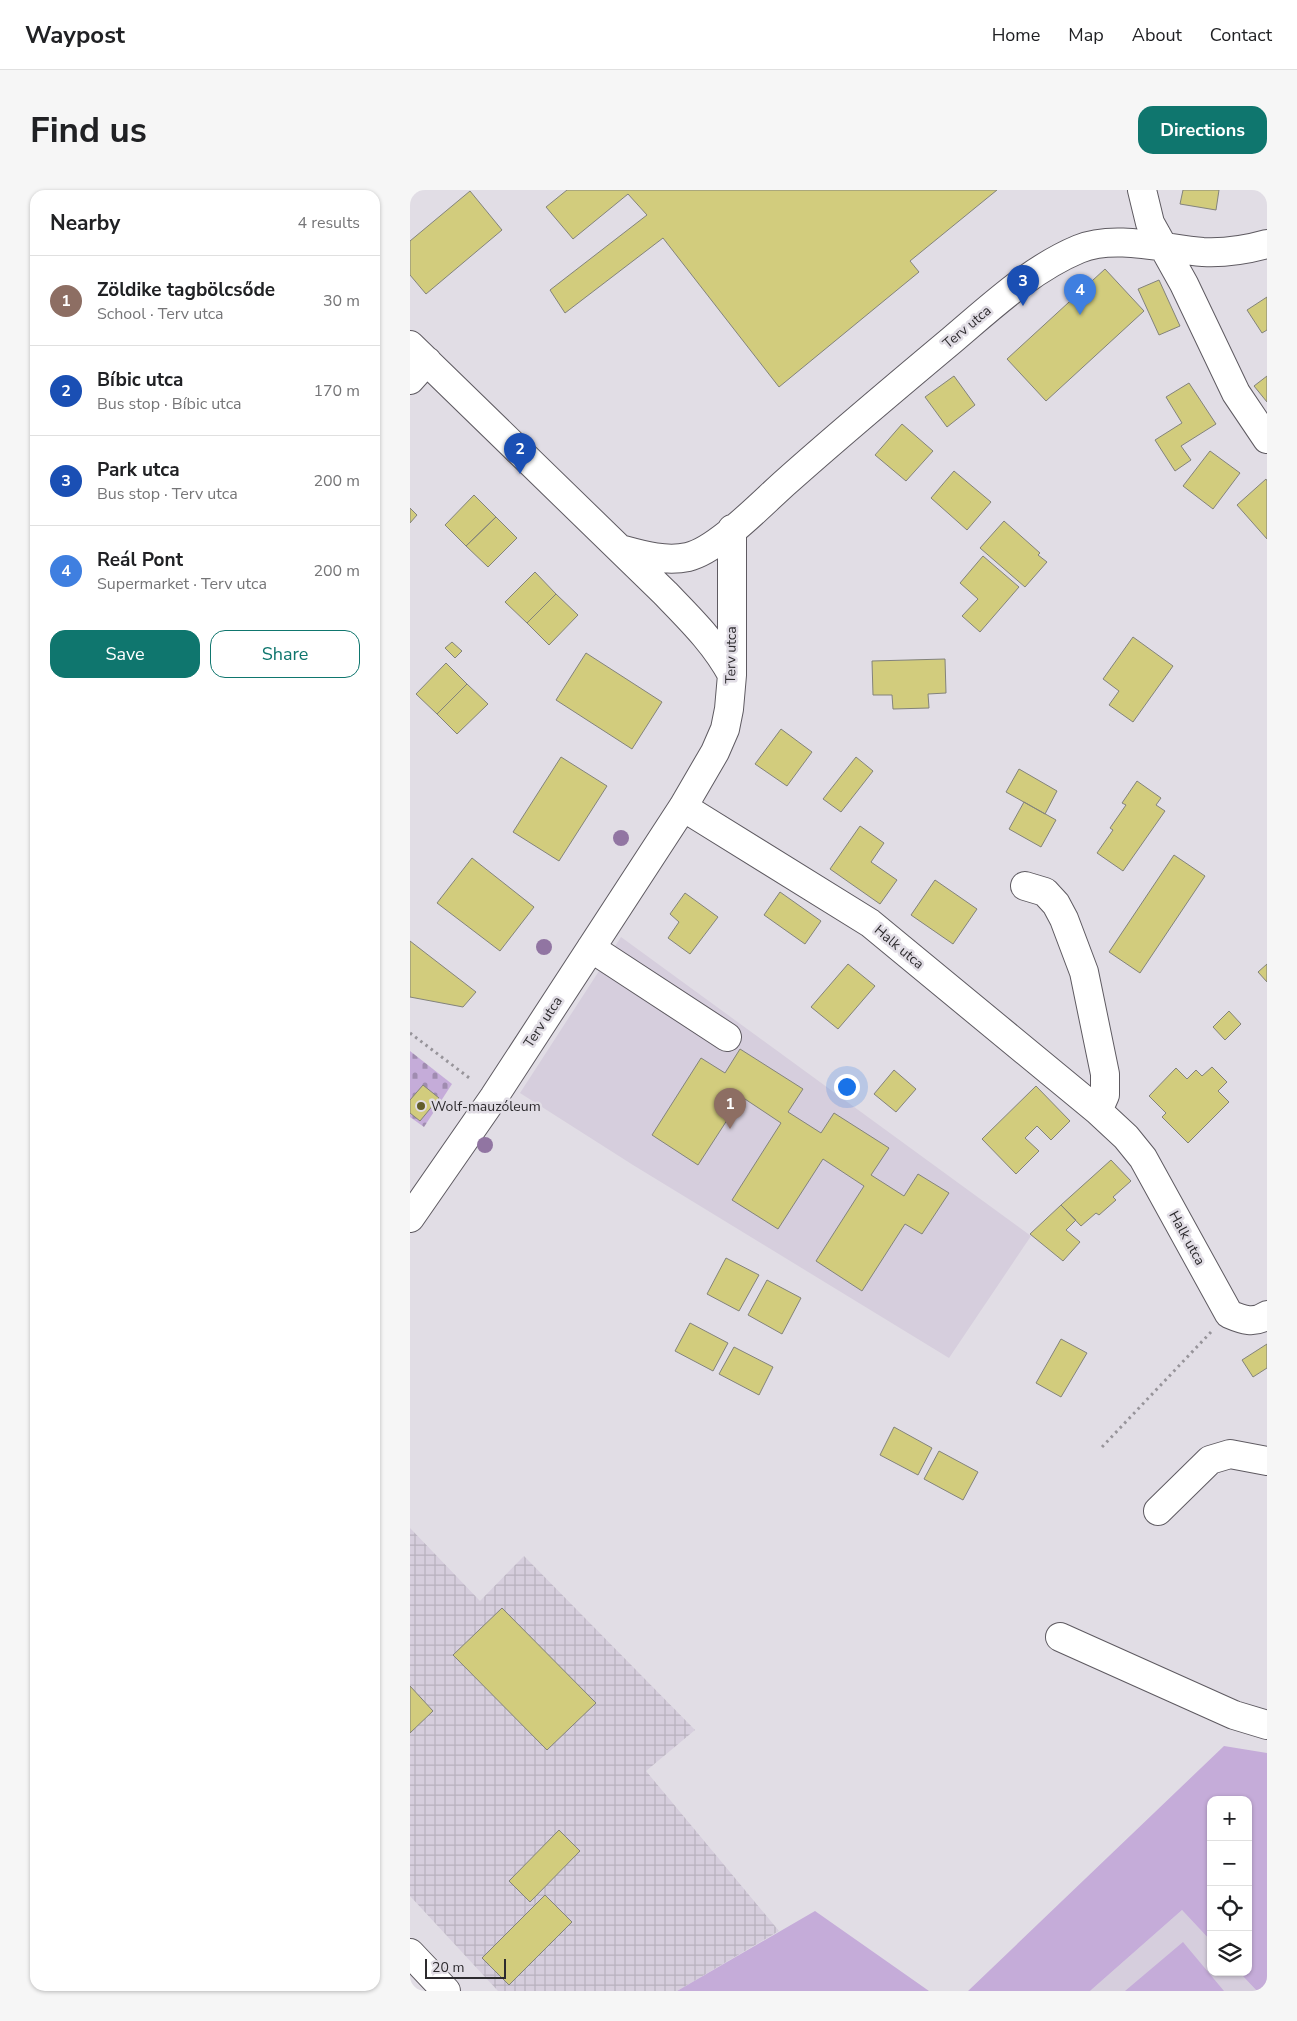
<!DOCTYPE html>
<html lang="en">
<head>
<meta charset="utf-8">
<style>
	:root { --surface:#fff; --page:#f6f6f6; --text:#202124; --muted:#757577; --line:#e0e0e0; --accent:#0f766e }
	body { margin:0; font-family:"Nunito Sans",sans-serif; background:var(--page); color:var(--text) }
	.controls { position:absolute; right:15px; bottom:15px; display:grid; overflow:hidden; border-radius:10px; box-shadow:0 1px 4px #0004 }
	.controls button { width:45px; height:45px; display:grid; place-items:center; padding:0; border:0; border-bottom:1px solid var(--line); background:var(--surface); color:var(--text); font:25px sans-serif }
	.scale { position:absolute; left:15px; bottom:12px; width:81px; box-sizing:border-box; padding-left:5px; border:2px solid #2d2b2e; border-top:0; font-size:14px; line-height:18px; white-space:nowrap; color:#2d2b2e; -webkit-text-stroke:4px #e1dde5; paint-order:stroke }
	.you { position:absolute; left:436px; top:896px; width:18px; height:18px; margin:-12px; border:4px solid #fff; border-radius:50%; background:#1a73e8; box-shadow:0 0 0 8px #1a73e833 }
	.badge { display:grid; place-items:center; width:32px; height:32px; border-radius:50%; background:var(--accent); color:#fff; font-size:16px; font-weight:700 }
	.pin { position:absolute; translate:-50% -41px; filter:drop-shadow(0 1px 2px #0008) }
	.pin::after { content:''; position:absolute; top:26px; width:18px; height:15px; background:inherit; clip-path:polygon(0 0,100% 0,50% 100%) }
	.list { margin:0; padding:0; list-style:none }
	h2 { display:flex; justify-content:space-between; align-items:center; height:65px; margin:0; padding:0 20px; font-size:21px }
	h2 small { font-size:16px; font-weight:400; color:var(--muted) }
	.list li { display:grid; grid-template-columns:32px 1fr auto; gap:15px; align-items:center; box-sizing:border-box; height:90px; padding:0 20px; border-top:1px solid var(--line) }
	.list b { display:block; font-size:19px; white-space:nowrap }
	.list p { margin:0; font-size:16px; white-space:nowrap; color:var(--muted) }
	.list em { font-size:16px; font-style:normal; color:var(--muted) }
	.actions { display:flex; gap:10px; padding:15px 20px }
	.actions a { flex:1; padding:11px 0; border:1px solid var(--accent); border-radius:15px; text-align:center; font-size:18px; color:var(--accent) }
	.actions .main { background:var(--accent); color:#fff }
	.icon { flex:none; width:28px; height:28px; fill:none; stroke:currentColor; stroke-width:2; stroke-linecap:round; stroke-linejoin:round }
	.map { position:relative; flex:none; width:857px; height:1801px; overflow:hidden; border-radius:15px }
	header { display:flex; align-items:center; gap:30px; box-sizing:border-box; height:70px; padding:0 25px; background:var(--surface); border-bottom:1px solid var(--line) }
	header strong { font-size:24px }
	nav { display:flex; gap:28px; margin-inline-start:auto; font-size:18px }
	.intro { display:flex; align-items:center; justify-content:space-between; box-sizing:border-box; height:120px; padding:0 30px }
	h1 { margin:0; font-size:35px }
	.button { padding:12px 22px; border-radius:15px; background:var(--accent); color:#fff; font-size:18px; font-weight:700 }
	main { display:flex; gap:30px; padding:0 30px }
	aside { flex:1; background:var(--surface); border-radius:15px; box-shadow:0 1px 4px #0004 }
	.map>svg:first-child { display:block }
</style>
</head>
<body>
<header>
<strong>Waypost</strong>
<nav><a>Home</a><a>Map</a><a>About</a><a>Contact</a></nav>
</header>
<div class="intro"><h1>Find us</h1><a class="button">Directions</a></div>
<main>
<aside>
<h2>Nearby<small>4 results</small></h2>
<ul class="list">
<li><span class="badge" style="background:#8d6e63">1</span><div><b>Zöldike tagbölcsőde</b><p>School · Terv utca</p></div><em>30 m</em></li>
<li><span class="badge" style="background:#1a4fb4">2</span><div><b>Bíbic utca</b><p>Bus stop · Bíbic utca</p></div><em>170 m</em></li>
<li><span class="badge" style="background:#1a4fb4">3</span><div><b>Park utca</b><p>Bus stop · Terv utca</p></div><em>200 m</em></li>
<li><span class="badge" style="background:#3f7fe0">4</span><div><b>Reál Pont</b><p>Supermarket · Terv utca</p></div><em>200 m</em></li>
</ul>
<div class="actions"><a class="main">Save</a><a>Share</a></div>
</aside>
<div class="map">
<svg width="857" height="1801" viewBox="0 0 857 1801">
	<defs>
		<pattern id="industrial-grid" width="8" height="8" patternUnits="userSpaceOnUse" patternTransform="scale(1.25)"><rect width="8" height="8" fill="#d6cedd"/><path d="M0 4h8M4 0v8" fill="none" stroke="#b8b1be"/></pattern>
		<pattern id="cemetery-stones" width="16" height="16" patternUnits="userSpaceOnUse" patternTransform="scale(1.25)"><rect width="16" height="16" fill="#c5acd9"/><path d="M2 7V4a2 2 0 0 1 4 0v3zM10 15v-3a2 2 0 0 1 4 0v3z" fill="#a08cb0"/></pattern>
	</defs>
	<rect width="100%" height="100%" fill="#e1dde5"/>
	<!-- built -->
	<path fill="#d6cedd" d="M211 747 621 1046 539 1168 223 975 110 903Z
		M772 1720 801 1751V1782H829L847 1801H680Z"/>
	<!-- industrial -->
	<path fill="url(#industrial-grid)" d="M0 1338 70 1411 114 1366 285 1540 236 1581 369 1741 267 1801H88L0 1706Z"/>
	<!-- green -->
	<path fill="#c5acd9" d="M814 1556 857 1563V1801H847L829 1782H838V1610H801V1751L772 1720 680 1801H558Z
		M405 1721 519 1801H267Z
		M773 1752 814 1801H715Z"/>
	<!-- cemetery -->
	<path fill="url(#cemetery-stones)" d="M0 861 42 894 14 937 0 927Z"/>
	<!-- building -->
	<path fill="#d2cc7d" stroke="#83837b" d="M157 0H587L500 71 509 82 369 197 253 48 155 123 140 100 237 25 218 4 163 49 136 17Z
		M773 0H809L806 20 770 14Z
		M60 1 92 40 16 104 0 85V51Z
		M695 79 734 121 636 211 597 169Z
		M749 90 770 136 749 145 728 99Z
		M857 107V140L852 143 837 120Z
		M544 186 565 215 537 237 515 207Z
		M857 186V212L844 196Z
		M779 193 806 234 771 256 781 270 765 281 745 250 772 233 756 207Z
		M492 234 523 261 496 291 465 265Z
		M800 261 830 283 803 319 773 296Z
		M544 281 581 312 557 340 521 308Z
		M856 289 857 291V349L827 315Z
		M64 305 86 327 56 356 35 335Z
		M0 318 7 325 0 333Z
		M86 327 107 348 78 377 56 356Z
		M594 331 630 363 628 365 637 372 615 397 570 358Z
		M573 366 609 397 570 442 552 426 568 409 550 393Z
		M125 382 146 404 117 433 95 412Z
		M146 404 168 425 139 455 117 433Z
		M723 447 763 476 723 532 699 515 709 501 693 489Z
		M42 452 52 461 45 468 35 458Z
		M176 463 252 512 222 559 146 510Z
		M535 469 536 503 518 504 519 518 483 519 482 505H463L462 471Z
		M36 473 57 494 27 524 6 504Z
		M57 494 78 514 47 544 27 524Z
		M371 539 402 562 377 596 345 574Z
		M151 567 197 596 149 671 103 642Z
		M446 567 463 581 431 622 413 609Z
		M609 579 647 601 635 624 596 602Z
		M727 591 751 608 746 615 755 621 713 681 687 663 703 640 700 638 716 615 712 613Z
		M614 612 646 630 631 657 599 639Z
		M450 636 474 653 461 672 487 690 470 714 420 679Z
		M764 665 795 686 730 783 699 762Z
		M62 668 124 717 90 761 27 713Z
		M525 690 567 719 543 754 501 725Z
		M370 702 411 731 395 754 354 725Z
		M275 703 308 727 280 764 258 748 269 732 260 724Z
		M0 751 66 802 53 817 0 807Z
		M438 774 465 796 428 839 401 817Z
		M857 774V792L848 782Z
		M819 821 831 834 815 850 803 837Z
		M330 859 393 899 378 922 411 943 424 923 479 958 461 985 494 1006 508 984 539 1003 512 1044 495 1034 452 1101 406 1071 454 996 413 969 368 1039 322 1010 371 933 332 907 288 975 242 945 291 868 315 883Z
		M802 877 817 892 808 901 819 912 778 953 752 927 756 923 739 906 766 878 777 889 786 880 792 886Z
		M484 880 506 899 486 922 464 904Z
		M13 895 29 908 10 931 0 923V910Z
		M626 896 660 931 641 950 627 936 615 948 629 961 606 984 572 949Z
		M701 970 721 991 703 1007 706 1010 689 1025 686 1023 671 1036 651 1015Z
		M651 1015 666 1030 656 1040 670 1052 653 1071 620 1044Z
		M316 1068 349 1085 329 1121 297 1104Z
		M357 1090 391 1108 372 1144 338 1125Z
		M280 1133 318 1153 303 1181 265 1161Z
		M651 1149 677 1163 651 1207 626 1193Z
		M857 1154V1178L843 1187 832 1170Z
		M324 1157 363 1177 349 1205 309 1184Z
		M484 1237 522 1258 508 1285 470 1265Z
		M529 1261 568 1282 553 1310 514 1289Z
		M92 1418 186 1513 137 1560 43 1465Z
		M0 1496 23 1521 0 1543Z
		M149 1640 170 1661 120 1712 99 1691Z
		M135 1705 162 1732 99 1795 72 1768Z"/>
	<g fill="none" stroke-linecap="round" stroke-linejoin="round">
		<defs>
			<path id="minor" d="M732 0 740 33 774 94 826 203 857 249
				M0 155 255 403C280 429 305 453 322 485
				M0 190 17 171
				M210 359C232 365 255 372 278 367 308 360 353 312 377 291 431 243 487 196 542 150 581 117 621 79 669 59 705 44 755 59 793 62 815 63 836 60 857 54
				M273 617 460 733 688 921 716 947 733 968 819 1124C833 1130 844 1134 857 1125
				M615 696 635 702 646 714 654 729 674 782 695 884V905L688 921
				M181 758 317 847
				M0 1028 84 907 273 617 305 562 315 539 319 519 322 485V339
				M748 1321 800 1270 820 1264 857 1271
				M650 1447 824 1525 857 1535
				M0 1763 36 1801"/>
		</defs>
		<!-- minor casing -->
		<use href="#minor" stroke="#5e5a61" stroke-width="30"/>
		<!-- path -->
		<path stroke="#97949a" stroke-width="3" stroke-dasharray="2.5 4" stroke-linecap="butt" d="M0 843 62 890
			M692 1257 801 1142"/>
		<!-- minor -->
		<use href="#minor" stroke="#fff" stroke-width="28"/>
	</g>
	<!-- trees -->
	<g fill="#9175a2">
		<circle cx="211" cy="648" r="8"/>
		<circle cx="134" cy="757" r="8"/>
		<circle cx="75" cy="955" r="8"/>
	</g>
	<!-- markers -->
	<circle fill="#625e2a" stroke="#e1dde5" stroke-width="2" cx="11" cy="916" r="5"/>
	<g text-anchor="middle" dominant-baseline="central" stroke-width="5" stroke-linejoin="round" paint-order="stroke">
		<!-- street labels -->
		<g font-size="14" fill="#2d2b2e" stroke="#e1dde5">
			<text transform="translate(557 137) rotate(-40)">Terv utca</text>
			<text transform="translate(321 465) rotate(-89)">Terv utca</text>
			<text transform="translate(489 757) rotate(40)">Halk utca</text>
			<text transform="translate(133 832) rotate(-57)">Terv utca</text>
			<text transform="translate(777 1048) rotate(61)">Halk utca</text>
		</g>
		<!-- poi labels -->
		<g font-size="14" fill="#2d2b2e" stroke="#e1dde5" text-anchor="start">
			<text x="21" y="916">Wolf-mauzóleum</text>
		</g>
	</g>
</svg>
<div class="controls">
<button>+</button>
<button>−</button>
<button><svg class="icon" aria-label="locate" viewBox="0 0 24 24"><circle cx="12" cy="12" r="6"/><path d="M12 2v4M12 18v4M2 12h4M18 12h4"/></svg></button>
<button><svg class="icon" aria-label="layers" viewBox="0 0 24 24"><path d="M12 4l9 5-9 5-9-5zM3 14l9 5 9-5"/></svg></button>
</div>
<div class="scale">20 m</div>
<div class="you"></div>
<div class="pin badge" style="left:320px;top:939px;background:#8d6e63">1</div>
<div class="pin badge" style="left:110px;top:284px;background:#1a4fb4">2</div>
<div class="pin badge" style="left:613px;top:116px;background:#1a4fb4">3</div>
<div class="pin badge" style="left:670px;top:125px;background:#3f7fe0">4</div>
</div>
</main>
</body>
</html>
